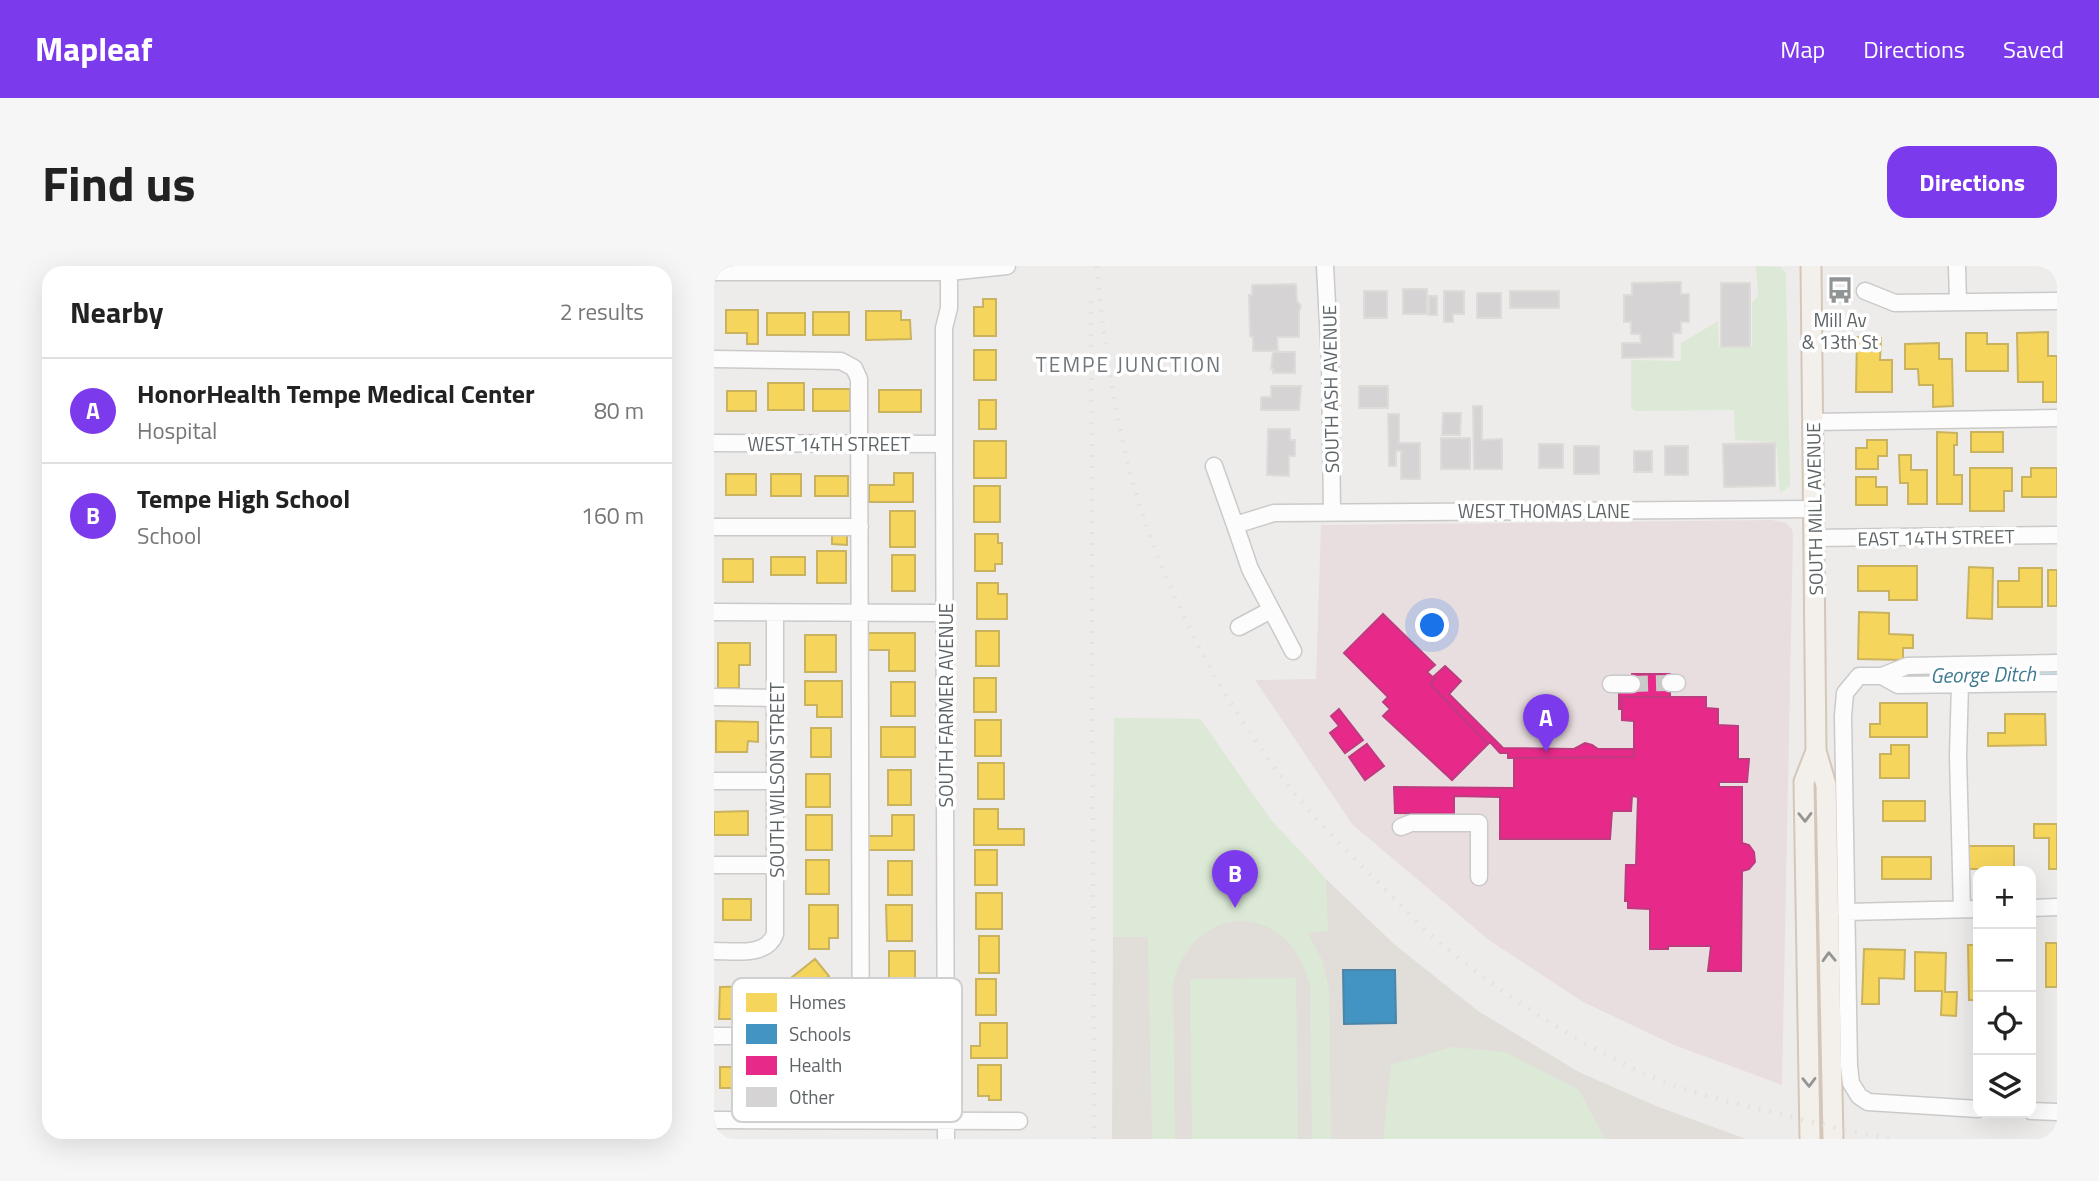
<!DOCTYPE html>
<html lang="en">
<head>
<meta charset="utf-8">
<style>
	:root { --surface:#fff; --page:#f6f6f6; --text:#222; --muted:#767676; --line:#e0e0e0; --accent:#7c3aed }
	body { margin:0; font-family:"Titillium Web",sans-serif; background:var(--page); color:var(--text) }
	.controls { position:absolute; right:21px; bottom:21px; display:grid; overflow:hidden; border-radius:14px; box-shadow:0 7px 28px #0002 }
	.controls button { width:63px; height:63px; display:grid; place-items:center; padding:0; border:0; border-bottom:2px solid var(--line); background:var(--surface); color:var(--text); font:35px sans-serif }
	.you { position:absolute; left:719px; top:360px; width:24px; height:24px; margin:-18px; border:5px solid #fff; border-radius:50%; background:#1a73e8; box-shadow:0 0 0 10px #1a73e833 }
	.badge { display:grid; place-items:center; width:46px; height:46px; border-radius:50%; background:var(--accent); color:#fff; font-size:23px; font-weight:700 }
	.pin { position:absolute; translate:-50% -58px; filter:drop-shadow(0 2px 4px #0008) }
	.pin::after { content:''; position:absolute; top:37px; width:24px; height:21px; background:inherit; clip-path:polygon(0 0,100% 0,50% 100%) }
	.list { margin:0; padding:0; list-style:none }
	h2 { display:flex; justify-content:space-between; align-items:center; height:91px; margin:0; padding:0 28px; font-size:30px }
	h2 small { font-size:23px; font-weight:400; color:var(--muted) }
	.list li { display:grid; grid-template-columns:46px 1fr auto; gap:21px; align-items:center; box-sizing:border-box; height:105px; padding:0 28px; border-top:2px solid var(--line) }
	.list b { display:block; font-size:26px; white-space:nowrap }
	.list p { margin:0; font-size:23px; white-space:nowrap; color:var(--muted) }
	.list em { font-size:23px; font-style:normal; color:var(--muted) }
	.icon { flex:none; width:38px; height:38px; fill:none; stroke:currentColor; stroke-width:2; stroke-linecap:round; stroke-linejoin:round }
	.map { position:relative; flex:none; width:1343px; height:873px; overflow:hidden; border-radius:21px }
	header { display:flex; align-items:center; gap:42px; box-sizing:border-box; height:98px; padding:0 35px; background:var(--accent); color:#fff }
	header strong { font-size:33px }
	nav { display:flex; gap:38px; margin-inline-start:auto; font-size:24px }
	.intro { display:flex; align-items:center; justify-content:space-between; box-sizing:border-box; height:168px; padding:0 42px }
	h1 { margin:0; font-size:49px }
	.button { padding:18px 32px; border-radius:21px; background:var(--accent); color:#fff; font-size:24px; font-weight:700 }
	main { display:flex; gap:42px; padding:0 42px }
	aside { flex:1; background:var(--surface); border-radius:21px; box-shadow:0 7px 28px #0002 }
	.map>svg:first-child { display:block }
</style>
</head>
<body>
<header>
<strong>Mapleaf</strong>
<nav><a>Map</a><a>Directions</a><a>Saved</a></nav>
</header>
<div class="intro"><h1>Find us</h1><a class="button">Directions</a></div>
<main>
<aside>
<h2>Nearby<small>2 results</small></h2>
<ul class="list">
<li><span class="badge">A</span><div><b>HonorHealth Tempe Medical Center</b><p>Hospital</p></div><em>80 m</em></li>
<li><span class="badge">B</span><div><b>Tempe High School</b><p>School</p></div><em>160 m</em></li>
</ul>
</aside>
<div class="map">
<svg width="1343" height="873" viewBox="0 0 1343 873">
	<rect width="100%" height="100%" fill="#eeecea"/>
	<!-- education -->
	<path fill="#e1deda" d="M400 452 486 453 557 554 612 613 680 678 764 745 865 806 942 840 1032 873H398Z"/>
	<!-- medical -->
	<path fill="#e9dedf" d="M1058 254 1072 257 1078 263 1079 269 1068 819 960 779 869 736 776 675 638 558 541 414 602 413 607 259Z"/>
	<!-- green -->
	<path fill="#dce9d6" d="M1042 0 1067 1 1072 8 1076 220 1066 227 1062 176 1021 174 1020 144 921 145 917 142V94L967 95V77L1004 55 1005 81H1038V37L1044 30Z
		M400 452 486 453 557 554 612 613 614 665 594 667 608 694 615 723 617 873H598L596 720C577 635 481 633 459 717L461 873H438L434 671H399Z
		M582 712 584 873H478L476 713Z
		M738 781 791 786 865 824 891 873H669L677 799Z"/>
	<!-- homes -->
	<path fill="#f6d55c" stroke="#c9b35f" stroke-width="2" d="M269 33H282V70H260V41H269Z
		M12 44H44V78H33V67H12Z
		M152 45H187V54H196L197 73 152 74Z
		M99 46H135V69H99Z
		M53 47H91V69H53Z
		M1334 66V90H1343V136H1329V116H1304L1303 67Z
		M1252 67H1273V78H1294V105H1252Z
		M1143 71 1167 72 1166 94H1178V126H1142Z
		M1225 77V93H1238L1239 140 1219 141V119H1205L1204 103H1191V78Z
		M260 84H282V114H260Z
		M54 117H90V144H54Z
		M99 123H136V145H99Z
		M165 124H207V146H165Z
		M13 125H42V145H13Z
		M265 134H282V163H265Z
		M1223 166 1243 167V179H1240V209H1248V238H1223Z
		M1257 166H1289V186H1257Z
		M1153 174H1173V190H1164V203H1142V182H1153Z
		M260 175H292V212H260Z
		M1185 189H1197V204H1213V238H1194V217H1186Z
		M1256 202H1298V225H1290V245H1256Z
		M1317 202H1343V231H1308V211H1317Z
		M180 207H199V236H155V219H180Z
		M12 208H42V229H12Z
		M57 208H87V230H57Z
		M101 210H134V230H101Z
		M1142 211H1162V221H1173V239H1142Z
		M260 220H286V256H260Z
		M176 245H201V281H176Z
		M118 267 133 268V279L118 278Z
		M261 268H284V277H288V298H281V305H261Z
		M103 285H132V317H103Z
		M178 289H201V325H178Z
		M57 291H91V309H57Z
		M9 293H39V316H9Z
		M1144 300H1203V334H1175V325H1144Z
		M1255 301 1279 302 1278 353 1253 352Z
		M1305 302H1328V341H1284V315H1305Z
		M1334 304H1343V340H1334Z
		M263 317H284V328H293V353H263Z
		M1145 346 1175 347V368L1199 369V382H1189V394L1144 393Z
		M262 365H285V400H262Z
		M152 367H201V405H175V384H152Z
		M91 369H122V406H91Z
		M4 377H36V399H25V422H4Z
		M260 412H282V446H260Z
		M91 415H128V451H103V439H91Z
		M177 416H201V450H177Z
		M1166 437H1213V471H1156V458H1166Z
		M1291 448H1331L1332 479 1274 480V467H1291Z
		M261 454H287V490H261Z
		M2 455 44 456V476L34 475 33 486H2Z
		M167 461H201V491H167Z
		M97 462H117V491H97Z
		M1177 479H1195V512H1166V488H1177Z
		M264 497H290V533H264Z
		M174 504H197V539H174Z
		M92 508H116V541H92Z
		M1169 535H1211V555H1169Z
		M260 543H284V563H310V579H260Z
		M34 545V569H0V546Z
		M92 549H118V584H92Z
		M178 549H200V584H153V570H178Z
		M1320 558H1343V603H1335V572H1320Z
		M1255 580H1300V603H1255Z
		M261 584H283V619H261Z
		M1168 591H1217V613H1168Z
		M92 594H115V628H92Z
		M174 595H198V629H174Z
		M262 627H288V663H262Z
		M9 633H37V654H9Z
		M95 639H124V672H115V683H95Z
		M172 639H198V675H173Z
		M265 670H285V707H265Z
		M1332 677H1343V721H1332Z
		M1254 679H1264V734H1255Z
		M1150 683 1191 684 1190 713 1165 712V738H1148Z
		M175 685H201V715H175Z
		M1201 686 1232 687 1231 726H1243L1242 750 1227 749 1228 725H1201Z
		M101 693 115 710 81 737 67 720Z
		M262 713H282V749H262Z
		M46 720V746H34V740H19V753H5L6 721Z
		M266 757H293V792H257V780H266Z
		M19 795H42V822H6V801H19Z
		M264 799H287V834H275V830H264Z"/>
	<!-- schools -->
	<path fill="#4393c3" stroke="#4b85a7" stroke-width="2" d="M629 704H681L682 757 630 758Z"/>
	<!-- health -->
	<path fill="#e7298a" stroke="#be3b80" stroke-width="2" d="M669 348 721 399 713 406 721 413 716 418 774 478 738 514 669 450 676 443 669 436 674 431 630 387Z
		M731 400 747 415 735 428 789 482 860 483 871 477 878 479 884 483H920V491L794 492V487H786L776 476 774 478 716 418 721 413 719 411Z
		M918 408H956V431H908V443H905V426H918Z
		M908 431H992V442L1004 443V459L1024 460V493H1035L1033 516H1005V521H1028V577L1035 579 1040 586 1041 596 1035 603 1028 605 1027 705H994L997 680H954V683H936V643L914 642V635H911L912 599H922L924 531 918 530 917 545H898L896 573H786V531L740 530V548L681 547 680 521 800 522V492L920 491V455L908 454Z
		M625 443 649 474 631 487 616 467 625 460 617 450Z
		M653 478 670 500 651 514 635 491Z"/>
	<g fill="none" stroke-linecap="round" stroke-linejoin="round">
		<!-- canal -->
		<path stroke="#c1ebf5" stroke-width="14" d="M1196 409 1343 407"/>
	</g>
	<!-- building -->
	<path fill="#d5d3d3" stroke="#dedbd9" stroke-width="2" d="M967 16V28H975V56H967V67H959V91L908 92V77H927L926 68H917V56H910V29H918V17Z
		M1007 17H1036V81H1007Z
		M582 18 583 35 587 40 585 46V71H563L564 85H539V71L536 70 535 29H538V19Z
		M689 23H713V48H689Z
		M650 25H673V52H650Z
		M730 25H750V48H739V56H730Z
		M796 25H845V42H796Z
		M763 27H787V52H763Z
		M715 30H723V49H715Z
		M559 86H581V107H559V103H557Z
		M557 120H587L585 144H547V131H557Z
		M645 120H674V142H645Z
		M759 140H768V174L788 173V203H760Z
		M729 147H747L746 169H728Z
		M674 148H685V177H706V213H687V185H682V200H675Z
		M554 163H576V174H581V190H575V210L553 209Z
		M727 172H756V203H727Z
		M1061 177V220L1010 221 1009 178Z
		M825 178H849V202H825Z
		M860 180H885V208H860Z
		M951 180H974V209H951Z
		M920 185H938V206H920Z"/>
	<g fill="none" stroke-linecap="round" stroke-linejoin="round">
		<!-- minor-tunnel -->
		<path stroke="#cacac9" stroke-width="16" stroke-dasharray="16 8" stroke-linecap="butt" d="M918 418 956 417"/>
		<defs>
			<path id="minor" d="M611 0 616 94 618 246
				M1243 0 1244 36
				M0 6H235L293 0
				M1151 25 1181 37 1343 35
				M0 93 127 95 140 102 145 113 147 854
				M1099 156 1343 152
				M0 177 230 178
				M500 200 521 259 560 247 1100 243
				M521 259 536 303 579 385
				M0 261H146
				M1100 272 1343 269
				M0 346 230 347
				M525 361 557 344
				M1168 410 1184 419 1343 417
				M956 417H963
				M897 418H918
				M1246 418 1244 490 1248 643
				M0 431 61 432
				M0 515H61
				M687 561 697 557H765V611
				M0 599H62
				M1317 642 1343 641
				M1132 646 1264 643
				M0 685C20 685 53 691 61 668V347
				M0 770H147
				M1264 843 1154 836 1145 830 1137 817 1135 800 1129 450 1131 427 1145 410H1168L1193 400 1343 397
				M1317 845 1343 846
				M0 854 305 855
				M232 873 230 178V62L235 42V6"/>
			<path id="major" d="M1097 0 1102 485 1112 519 1119 873
				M1096 873 1090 516 1102 485"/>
		</defs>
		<!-- minor casing -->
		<use href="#minor" stroke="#cbcaca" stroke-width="19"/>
		<!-- major casing -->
		<use href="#major" stroke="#d4c7ba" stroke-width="23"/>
		<!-- minor -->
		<use href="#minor" stroke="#fcfcfc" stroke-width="16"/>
		<!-- major -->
		<use href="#major" stroke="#f3efea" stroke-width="19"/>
		<!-- rail -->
		<path stroke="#e3e3e2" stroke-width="4.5" stroke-dasharray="2 9" stroke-linecap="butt" d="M383 0C389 71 399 141 417 210 445 312 495 412 558 498 589 541 627 580 665 617 685 637 704 659 725 676 785 726 854 772 925 805 969 826 1019 837 1067 848 1104 858 1141 867 1180 873
			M377 35 380 873"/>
	</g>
	<!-- one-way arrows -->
	<defs><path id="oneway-chevron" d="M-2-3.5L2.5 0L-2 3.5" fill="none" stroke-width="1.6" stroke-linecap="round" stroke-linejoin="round" transform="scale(1.75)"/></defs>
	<g stroke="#939595">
		<use href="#oneway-chevron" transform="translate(1091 551) rotate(89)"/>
		<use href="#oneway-chevron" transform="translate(1115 691) rotate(-92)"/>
		<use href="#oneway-chevron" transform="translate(1095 816) rotate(89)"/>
	</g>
	<!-- icons -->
	<defs>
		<symbol id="bus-bare" viewBox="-9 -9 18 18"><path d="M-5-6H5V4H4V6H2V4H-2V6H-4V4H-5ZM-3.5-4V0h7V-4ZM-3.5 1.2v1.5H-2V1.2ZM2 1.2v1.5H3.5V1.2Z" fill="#919495" stroke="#fff" stroke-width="2.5" paint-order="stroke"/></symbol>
	</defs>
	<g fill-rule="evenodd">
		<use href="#bus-bare" x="1107" y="5" width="38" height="38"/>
	</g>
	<g text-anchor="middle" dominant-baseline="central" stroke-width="7" stroke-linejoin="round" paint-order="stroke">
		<!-- poi labels -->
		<g font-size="19" fill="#5f6467" stroke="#fff">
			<text x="1126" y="53">Mill Av<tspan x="1126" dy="22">&amp; 13th St</tspan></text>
		</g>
		<!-- street labels -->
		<g font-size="19" fill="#5f6467" stroke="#fff">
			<text transform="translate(616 123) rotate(-91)">SOUTH ASH AVENUE</text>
			<text x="115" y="177">WEST 14TH STREET</text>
			<text transform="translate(1100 243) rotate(-91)">SOUTH MILL AVENUE</text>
			<text x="830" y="244">WEST THOMAS LANE</text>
			<text transform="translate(1222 271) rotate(-1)">EAST 14TH STREET</text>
			<text transform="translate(231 439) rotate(-90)">SOUTH FARMER AVENUE</text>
			<text transform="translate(62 514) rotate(-90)">SOUTH WILSON STREET</text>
		</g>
		<!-- neighbourhood labels -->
		<g font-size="21" letter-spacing="2" fill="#707679" stroke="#fff">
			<text x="415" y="98">TEMPE JUNCTION</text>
		</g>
		<!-- water labels -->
		<g font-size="21" font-style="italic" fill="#417b92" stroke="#fff">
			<text transform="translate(1269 408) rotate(-1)">George Ditch</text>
		</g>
	</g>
	<!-- legend -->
	<rect x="18" y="712" width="230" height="144" rx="10" fill="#fff" stroke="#cfd0d1" stroke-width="2"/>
	<rect x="32" y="727" width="31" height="19" fill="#f6d55c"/>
	<rect x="32" y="758" width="31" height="20" fill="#4393c3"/>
	<rect x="32" y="790" width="31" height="19" fill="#e7298a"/>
	<rect x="32" y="821" width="31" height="20" fill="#d5d3d3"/>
	<g font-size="19" fill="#5f6467">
		<text x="75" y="743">Homes</text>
		<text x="75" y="775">Schools</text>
		<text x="75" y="806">Health</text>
		<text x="75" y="838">Other</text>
	</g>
</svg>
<div class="controls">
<button>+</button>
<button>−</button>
<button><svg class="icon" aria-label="locate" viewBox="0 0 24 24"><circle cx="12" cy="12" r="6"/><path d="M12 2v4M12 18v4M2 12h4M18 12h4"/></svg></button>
<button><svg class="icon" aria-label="layers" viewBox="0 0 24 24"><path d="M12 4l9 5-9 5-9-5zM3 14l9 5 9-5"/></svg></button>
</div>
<div class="you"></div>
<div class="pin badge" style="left:832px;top:486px">A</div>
<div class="pin badge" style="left:521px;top:642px">B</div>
</div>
</main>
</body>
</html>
